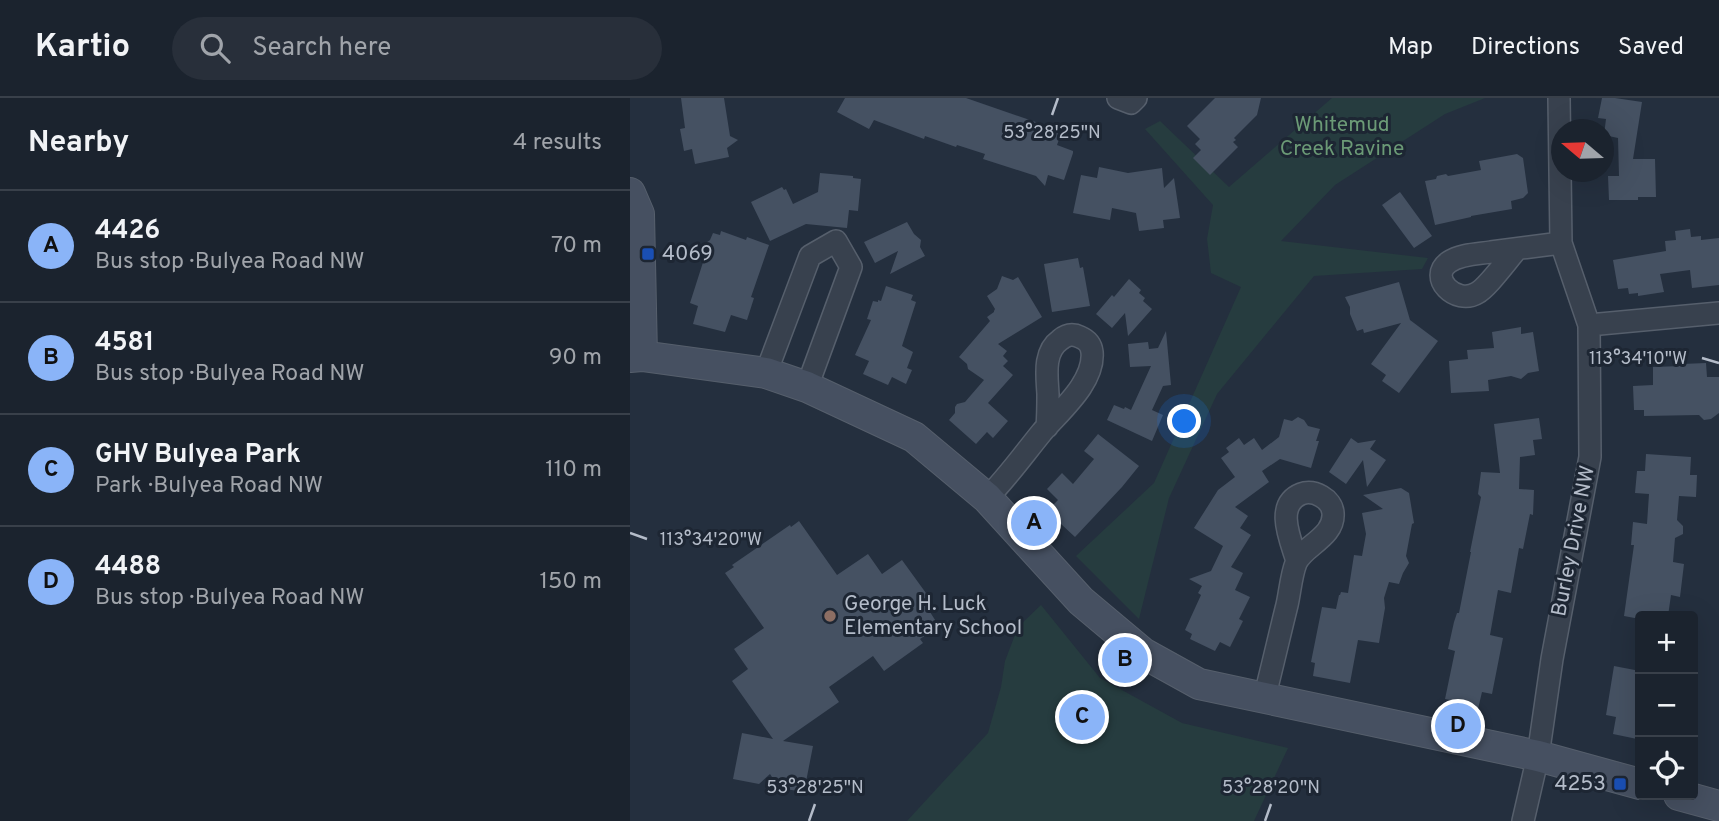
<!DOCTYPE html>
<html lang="en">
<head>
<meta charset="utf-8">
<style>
	:root { --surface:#1b232e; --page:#282f3a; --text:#f1f3f6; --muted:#a0a4aa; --line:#39404a; --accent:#8ab4f8 }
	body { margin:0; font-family:Overpass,sans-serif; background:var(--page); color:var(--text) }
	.controls { position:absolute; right:21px; bottom:21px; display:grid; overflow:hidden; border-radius:7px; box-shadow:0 7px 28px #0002 }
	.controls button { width:63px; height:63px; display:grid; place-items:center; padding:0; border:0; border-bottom:2px solid var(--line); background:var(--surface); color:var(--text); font:35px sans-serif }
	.compass { position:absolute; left:921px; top:21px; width:63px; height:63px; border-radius:50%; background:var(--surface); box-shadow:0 7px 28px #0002; rotate:289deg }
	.you { position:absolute; left:555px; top:324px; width:24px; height:24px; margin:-18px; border:5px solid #fff; border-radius:50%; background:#1a73e8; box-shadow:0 0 0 10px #1a73e833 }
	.badge { display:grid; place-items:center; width:46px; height:46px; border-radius:50%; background:var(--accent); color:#111; font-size:23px; font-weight:700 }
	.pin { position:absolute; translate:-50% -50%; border:4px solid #fff; box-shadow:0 2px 7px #0006 }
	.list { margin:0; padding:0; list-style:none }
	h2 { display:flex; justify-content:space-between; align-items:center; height:91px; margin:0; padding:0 28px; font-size:30px }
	h2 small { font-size:23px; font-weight:400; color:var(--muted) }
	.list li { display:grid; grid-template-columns:46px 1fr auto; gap:21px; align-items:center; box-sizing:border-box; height:112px; padding:0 28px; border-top:2px solid var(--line) }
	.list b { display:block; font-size:26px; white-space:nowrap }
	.list p { margin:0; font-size:23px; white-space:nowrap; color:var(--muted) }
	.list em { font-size:23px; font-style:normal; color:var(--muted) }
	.icon { flex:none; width:38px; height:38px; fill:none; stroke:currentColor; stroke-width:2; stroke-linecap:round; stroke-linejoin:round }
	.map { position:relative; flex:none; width:1089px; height:723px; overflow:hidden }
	header { display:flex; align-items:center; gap:42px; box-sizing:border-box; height:98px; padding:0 35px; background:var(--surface); border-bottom:2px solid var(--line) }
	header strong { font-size:33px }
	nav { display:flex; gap:38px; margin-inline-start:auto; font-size:24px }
	.search { width:490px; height:63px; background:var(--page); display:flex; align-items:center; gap:18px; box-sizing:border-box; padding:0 24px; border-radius:38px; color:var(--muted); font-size:26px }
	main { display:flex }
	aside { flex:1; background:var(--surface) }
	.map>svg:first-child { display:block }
</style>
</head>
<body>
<header>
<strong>Kartio</strong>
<div class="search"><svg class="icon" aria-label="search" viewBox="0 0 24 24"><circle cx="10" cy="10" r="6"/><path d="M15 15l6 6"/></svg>Search here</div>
<nav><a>Map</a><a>Directions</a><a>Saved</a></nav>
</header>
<main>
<aside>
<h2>Nearby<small>4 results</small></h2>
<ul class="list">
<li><span class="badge">A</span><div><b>4426</b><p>Bus stop · Bulyea Road NW</p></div><em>70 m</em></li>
<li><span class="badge">B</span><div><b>4581</b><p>Bus stop · Bulyea Road NW</p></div><em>90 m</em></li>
<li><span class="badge">C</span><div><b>GHV Bulyea Park</b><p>Park · Bulyea Road NW</p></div><em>110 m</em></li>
<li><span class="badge">D</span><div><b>4488</b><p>Bus stop · Bulyea Road NW</p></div><em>150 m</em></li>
</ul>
</aside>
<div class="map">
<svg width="1089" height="723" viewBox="0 0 1089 723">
	<rect width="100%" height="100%" fill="#242f3e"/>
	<!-- green -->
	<path fill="#263c3f" d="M702 0H855L815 16 705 87 651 143 798 160 792 171 684 178 587 296 539 400 509 521 446 458 524 385 611 189 581 175 577 141 583 107 515 31 530 23 599 89Z
		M411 507 470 580 552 625 658 650 624 723H277L358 635 371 589 375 563 388 529Z"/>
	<!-- building -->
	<path fill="#455162" d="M51 0H94L100 38 108 42 97 50 99 59 65 66 62 51 54 53 50 31 55 30Z
		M215 0H336L432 33 427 47 443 53V55L434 82 418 77 415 88 406 78 353 61 355 56 327 47 326 49 295 38 294 41 244 22 239 31 207 14Z
		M585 0H631L627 17 604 40 606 42 603 44 608 49 580 77 563 60 571 52 565 46 570 41 557 28Z
		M972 0H985L1012 4 1003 61H1025L1026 99H1008V102H979L978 78H989L988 40 974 37 976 21 968 20Z
		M887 56 893 60 898 95 893 100 881 103 882 111 841 118V119L805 127 795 83 806 81 807 78 816 76 818 78 851 72 849 63Z
		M469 69 498 75 532 70 534 90 544 80 550 120 533 122 534 130 509 133 506 115 482 110 480 122 443 115 451 77 467 80Z
		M190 75 223 78V80L231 81 228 113 219 112 217 130 176 126 140 143 121 104 152 89 154 92 156 91 163 106 188 94Z
		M770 94 802 138 784 150 752 107Z
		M277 124 284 136 291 142 290 149 295 158 260 176 268 153 245 165 234 144Z
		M1060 131 1061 139 1071 138V142L1089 140V187L1062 190 1060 172 1030 176 1034 194 1008 198V195L999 196 998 190 988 191 983 162 1036 153 1035 143 1046 142 1045 133Z
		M91 133 116 142 117 139 139 147 121 199 124 200 117 222 101 217 95 234 63 226 68 208 60 205 75 158 72 153 73 147 80 142 83 135 90 137Z
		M448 160 450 170 453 169 460 208 422 214 414 166Z
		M372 178 383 182 388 179 412 219 368 246 377 253 373 258 378 263 373 268 383 277 358 305 378 323 363 340 357 334 346 346 319 322 325 315V309L327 306 335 304 354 282 338 271 337 266 329 259 360 223 357 219 364 214V213L365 211 357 198 367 191Z
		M499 181 511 192 509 195 515 200 513 203 522 211 498 238 495 215 482 230 466 216 482 197 484 199Z
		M769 184 780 222 808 243 769 295 752 283 756 277 741 266 771 225 734 235 733 231 727 233 720 216V209L715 199Z
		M256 188 283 197 281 202 286 204 272 248 283 254 277 270 282 272 276 286 262 279 258 287 233 276 239 263 225 257 241 222 237 221 243 203 248 204V202L251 203Z
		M891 229V236L903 234 909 273 898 275 891 281 881 278 858 282 859 293 821 295 819 263 838 261 837 252 864 250 862 234Z
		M536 233 541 287 533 288 522 312 533 317 522 343 477 322 484 307 494 311 495 309 501 312 521 268 500 269 498 246 518 244 519 251 528 250Z
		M1076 265 1077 279H1089V315L1081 321 1074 322 1069 317 1014 318V312H1004L1003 288 1023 287V269L1052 268V266Z
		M668 319 674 322 678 328 690 331 686 343H689L681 370 650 361 632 373 639 384 605 409 618 418 610 430 621 437 601 469 613 475 605 492 620 499 609 521 613 523 600 549 590 544 585 553 560 541 562 536 555 532 571 497 568 495 572 488 559 481 581 473 593 448 564 430 588 392 605 379 591 360 599 354 596 350 609 340 614 347 624 340 632 352 649 339 654 321 662 323Z
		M909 320 912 341 903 342 905 357 890 359 889 391 904 392 903 417 900 416 893 451 889 450 881 495 868 492 860 537 873 540 862 596 852 594 848 611 824 606 825 603 815 601 825 553 818 551 824 524 827 515H829L841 454H840L851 399 848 396 851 374 870 375 864 326Z
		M468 336 509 368 492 389 445 439 417 413 428 402 417 391 432 375 443 386 464 361 454 353Z
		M721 340 728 345 746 342 740 351 756 362 737 389 733 362 716 386 699 374Z
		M1016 356 1061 359 1060 377H1067L1066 399 1049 398 1047 422 1053 428V436L1045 440 1043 464 1054 466 1050 499 1041 497 1038 518H1010V521L994 518 1004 447H1001L1003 424 1017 426 1019 396 1005 395 1007 373H1015Z
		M771 390 779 395 784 425 782 426 776 458 779 465 773 475 769 486 759 484 754 500 755 510 749 545 728 542 720 585 683 578 685 565 681 564 692 509 706 511 709 497H710L711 494 718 495 724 457 732 458 736 436 732 415 753 411 733 397Z
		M169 423 207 477 238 456 252 476 272 462 301 502 297 504 303 512 300 514 307 525 297 532 299 535 290 541 293 545 254 573 243 558 199 589 209 604 153 643 183 648 174 694 149 690 140 676 129 686 103 681 112 635 143 641 102 583 118 571 104 551 134 530 95 475 104 469 102 467 160 427 161 429Z
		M984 568 1010 573V626L1007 641 983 636 986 619 976 617Z"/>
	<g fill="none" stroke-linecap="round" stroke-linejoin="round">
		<defs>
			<path id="street" d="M488 0 501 5 506 0
				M887 151C878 161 857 190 847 195 826 208 797 179 819 164 831 156 848 156 861 154 884 151 908 148 931 145
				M959 227 1089 215
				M136 275 180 158 206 143 221 169 177 289
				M357 400C377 380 394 356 412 334 430 313 465 284 462 254 461 246 457 242 450 239 442 235 436 237 430 242 413 254 417 278 418 296 418 307 418 318 417 329
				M634 601C642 570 649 539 657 507 660 494 661 478 666 465 673 448 705 439 703 415 702 401 684 391 671 396 644 407 661 443 667 463
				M893 723 908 658 922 561 960 359 959 227 931 145 929 0"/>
			<path id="secondary" d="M0 95 9 116 12 258
				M0 259 12 258 136 275 177 289 284 339 357 400 451 503 513 555 569 586 908 658 1010 686
				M1049 697 1089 708"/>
		</defs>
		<!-- street casing -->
		<use href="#street" stroke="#565f6c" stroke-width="24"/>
		<!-- secondary casing -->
		<use href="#secondary" stroke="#565f6c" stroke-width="32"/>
		<!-- street -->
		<use href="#street" stroke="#38414e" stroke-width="21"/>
		<!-- secondary -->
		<use href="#secondary" stroke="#465061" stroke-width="30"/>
	</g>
	<!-- ticks -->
	<path fill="none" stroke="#b4bcc9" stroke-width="2.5" d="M422 17 428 0M1072 260 1089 265M0 435 17 441M179 723 185 706M635 723 641 706"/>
	<!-- markers -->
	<g fill="#1a4fb4" stroke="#1d2633" stroke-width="2.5">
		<rect x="11" y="149" width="14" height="14" rx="3.5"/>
		<rect x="983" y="679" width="14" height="14" rx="3.5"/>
	</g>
	<circle fill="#8d6e63" stroke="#1d2633" stroke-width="2.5" cx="200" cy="518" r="7"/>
	<g text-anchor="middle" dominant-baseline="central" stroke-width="6" stroke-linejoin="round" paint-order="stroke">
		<!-- park labels -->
		<g font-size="21" fill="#6b9a76" stroke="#1d2633">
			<text x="712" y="27">Whitemud<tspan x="712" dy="24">Creek Ravine</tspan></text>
		</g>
		<!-- poi labels -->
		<g font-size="21" fill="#b4bcc9" stroke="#1d2633" text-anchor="start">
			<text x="32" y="156">4069</text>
			<text x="214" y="506">George H. Luck<tspan x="214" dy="24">Elementary School</tspan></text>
			<text x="976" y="686" text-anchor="end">4253</text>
		</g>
		<!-- street labels -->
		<g font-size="21" fill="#b4bcc9" stroke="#1d2633">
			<text transform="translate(944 443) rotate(-79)">Burley Drive NW</text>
		</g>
	</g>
	<g font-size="18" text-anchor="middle" fill="#b4bcc9" stroke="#1d2633" stroke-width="6" stroke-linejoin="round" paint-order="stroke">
		<text x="422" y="40">53°28'25"N</text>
		<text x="1008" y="266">113°34'10"W</text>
		<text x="81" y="447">113°34'20"W</text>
		<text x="185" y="695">53°28'25"N</text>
		<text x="641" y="695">53°28'20"N</text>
	</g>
</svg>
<div class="controls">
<button>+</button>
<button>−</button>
<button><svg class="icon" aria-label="locate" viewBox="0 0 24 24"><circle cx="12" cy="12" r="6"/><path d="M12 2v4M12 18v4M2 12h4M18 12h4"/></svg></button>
</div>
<svg class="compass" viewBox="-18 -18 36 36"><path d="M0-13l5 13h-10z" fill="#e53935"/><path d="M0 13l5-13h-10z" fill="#a0a4aa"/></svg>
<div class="you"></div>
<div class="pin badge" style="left:404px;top:425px">A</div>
<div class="pin badge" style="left:495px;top:562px">B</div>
<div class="pin badge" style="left:452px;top:619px">C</div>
<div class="pin badge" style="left:828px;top:628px">D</div>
</div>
</main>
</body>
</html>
